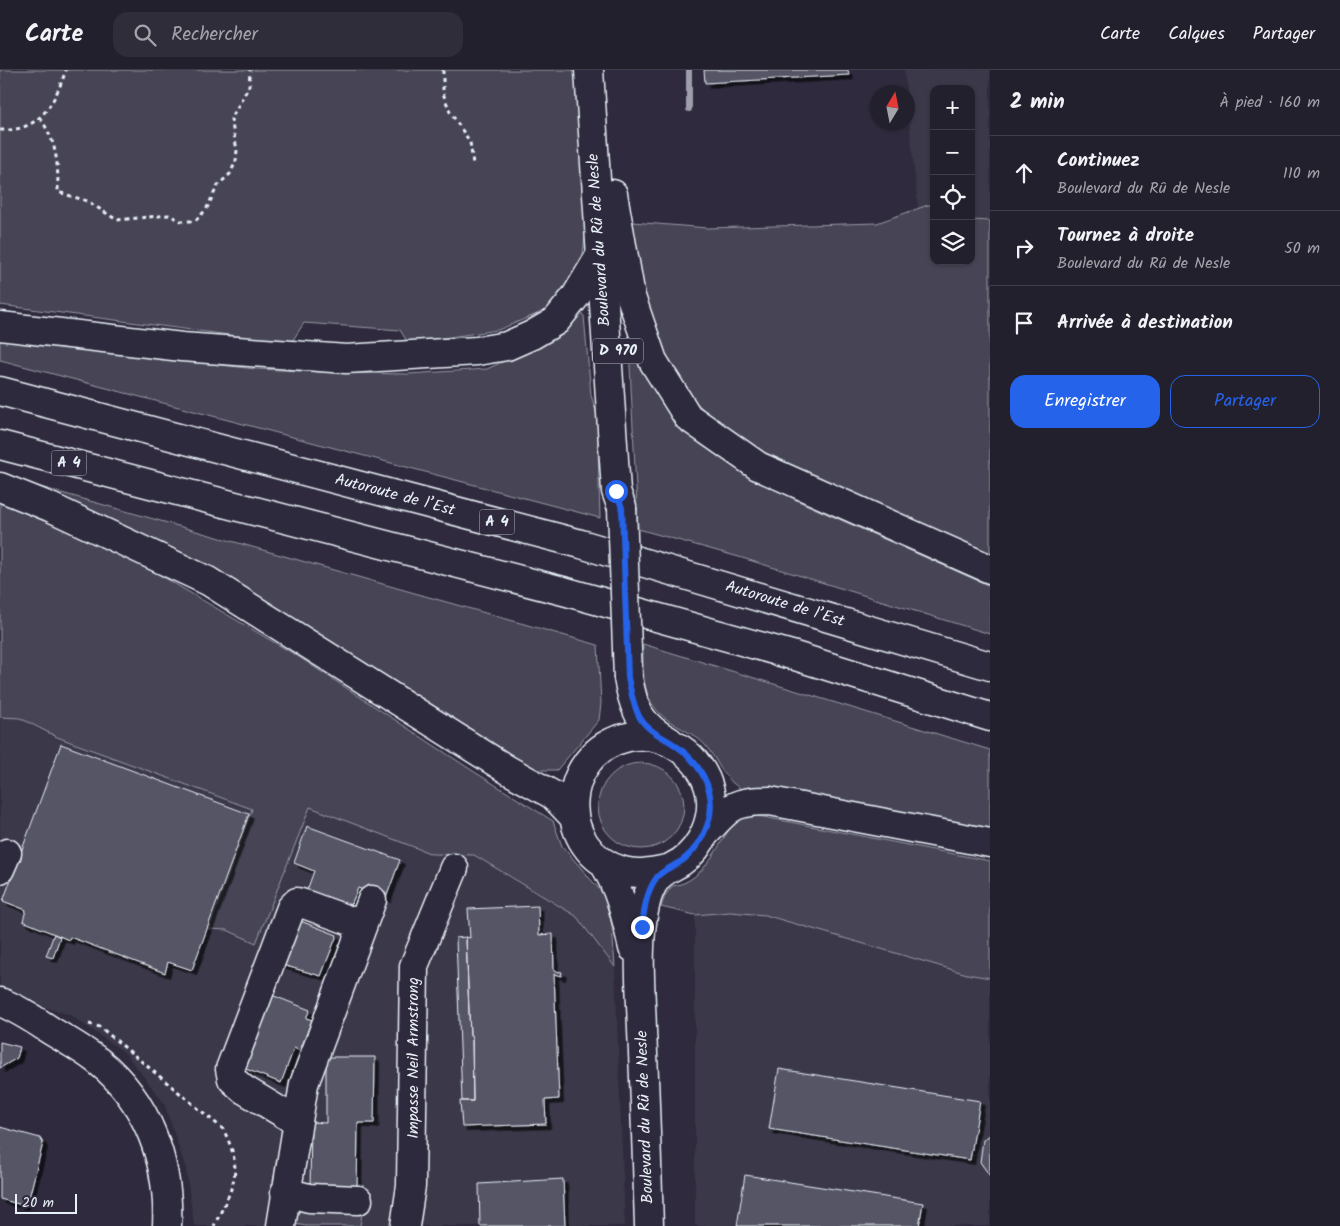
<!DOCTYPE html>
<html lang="fr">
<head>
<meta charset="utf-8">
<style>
	:root { --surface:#23202e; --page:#2f2d3a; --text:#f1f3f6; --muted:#a3a3aa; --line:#403e4a; --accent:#2563eb }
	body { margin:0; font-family:Kalam,sans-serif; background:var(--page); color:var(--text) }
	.controls { position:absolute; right:15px; top:15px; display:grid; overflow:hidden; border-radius:10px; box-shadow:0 1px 4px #0004 }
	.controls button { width:45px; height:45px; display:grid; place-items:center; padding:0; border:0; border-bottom:1px solid var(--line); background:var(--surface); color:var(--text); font:25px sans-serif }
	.compass { position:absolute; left:870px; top:15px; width:45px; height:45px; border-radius:50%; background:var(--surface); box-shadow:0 1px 4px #0004; rotate:10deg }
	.scale { position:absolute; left:15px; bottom:12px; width:62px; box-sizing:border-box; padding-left:5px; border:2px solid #e8f1f8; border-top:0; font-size:14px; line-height:18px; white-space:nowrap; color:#e8f1f8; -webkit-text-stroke:4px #2f2a3d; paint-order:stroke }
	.stop { position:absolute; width:15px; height:15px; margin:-11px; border:4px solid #2563eb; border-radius:50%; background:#fff }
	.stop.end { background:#2563eb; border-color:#fff; box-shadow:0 1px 5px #0008 }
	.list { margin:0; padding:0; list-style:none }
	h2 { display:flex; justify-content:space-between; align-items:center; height:65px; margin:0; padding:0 20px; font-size:21px }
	h2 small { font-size:16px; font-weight:400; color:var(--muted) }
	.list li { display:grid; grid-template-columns:32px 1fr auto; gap:15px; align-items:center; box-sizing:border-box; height:75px; padding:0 20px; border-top:1px solid var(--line) }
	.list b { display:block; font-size:19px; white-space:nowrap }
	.list p { margin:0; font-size:16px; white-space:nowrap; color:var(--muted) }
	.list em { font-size:16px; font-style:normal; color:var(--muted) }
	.actions { display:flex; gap:10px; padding:15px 20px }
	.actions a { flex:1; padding:11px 0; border:1px solid var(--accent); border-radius:15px; text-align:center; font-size:18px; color:var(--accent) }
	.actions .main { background:var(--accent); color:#fff }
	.icon { flex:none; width:28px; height:28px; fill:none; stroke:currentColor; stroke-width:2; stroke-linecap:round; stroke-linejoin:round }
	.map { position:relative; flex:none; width:990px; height:1156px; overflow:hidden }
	header { display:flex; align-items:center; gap:30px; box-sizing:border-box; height:70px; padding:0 25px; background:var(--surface); border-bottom:1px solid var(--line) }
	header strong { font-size:24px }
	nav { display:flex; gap:28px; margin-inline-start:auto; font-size:18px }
	.search { width:350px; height:45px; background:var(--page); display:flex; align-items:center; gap:12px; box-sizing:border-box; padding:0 18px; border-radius:15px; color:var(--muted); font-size:19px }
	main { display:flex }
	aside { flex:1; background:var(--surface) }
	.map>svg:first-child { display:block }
</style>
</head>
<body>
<header>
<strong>Carte</strong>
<div class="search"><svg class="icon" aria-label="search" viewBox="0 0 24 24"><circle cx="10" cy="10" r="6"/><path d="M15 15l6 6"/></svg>Rechercher</div>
<nav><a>Carte</a><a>Calques</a><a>Partager</a></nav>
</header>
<main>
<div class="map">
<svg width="990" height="1156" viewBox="0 0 990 1156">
	<defs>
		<filter id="shadow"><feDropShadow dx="4.5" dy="4.5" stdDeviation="0" flood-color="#0009"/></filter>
	</defs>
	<rect width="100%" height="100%" fill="#2f2a3d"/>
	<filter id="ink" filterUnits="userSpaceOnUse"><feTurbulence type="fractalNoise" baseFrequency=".02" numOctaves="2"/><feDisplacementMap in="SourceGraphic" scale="10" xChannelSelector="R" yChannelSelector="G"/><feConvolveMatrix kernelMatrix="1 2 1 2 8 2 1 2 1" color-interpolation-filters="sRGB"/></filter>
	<g filter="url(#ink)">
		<!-- built -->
		<path fill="#3b3749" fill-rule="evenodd" d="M904 0H990V308L934 296ZM934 19H971V191H934Z
			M0 611 474 785 576 846 615 897 625 1156H194L186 1099 164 1033 125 983 70 945 0 923Z
			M730 842 765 845 967 904 990 908V1156H695V845Z"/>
		<!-- green -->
		<path fill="#464455" stroke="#979aa6" d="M0 0H575L587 147 581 203 549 239 498 260 408 273 400 260 304 253 291 273 0 235Z
			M928 135H934V191H971V150L990 151V487C948 469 906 451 865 433 785 399 701 364 661 280 643 241 639 194 632 152L708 158 877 153Z
			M580 241 584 246 591 325 597 345 600 448 0 290V265L193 292 256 299 347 303 408 304 487 299 515 286Z
			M629 276H634L691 363 730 395 798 431 990 516V564L739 487 638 459Z
			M16 410 598 575 601 633 599 650 557 700H540L520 693Z
			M0 432 96 473 148 498 299 587 473 701 553 751 562 776 605 826 612 856 615 897 576 846 474 785 432 784 310 737 256 873 227 860 209 859 252 739 57 667 20 648 0 647Z
			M643 574 990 680V762L748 722C723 712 721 694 705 675 697 666 684 660 674 654 641 635 643 608 643 574Z
			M598 736a43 43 0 1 1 86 0a43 43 0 1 1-86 0Z
			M745 745 764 747 990 791V908L967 904 765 845 730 842 695 845 661 837 665 826 672 816C706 812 719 771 737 748Z
			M303 1138H363L360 1156H306L289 1153Z"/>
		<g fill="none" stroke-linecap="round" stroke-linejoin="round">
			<!-- stream -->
			<path stroke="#9c9fab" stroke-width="6" d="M689 0V39"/>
		</g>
		<!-- building -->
		<path fill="#575565" stroke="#e8f1f8" filter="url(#shadow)" d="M704 0H848L849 5 705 13Z
			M61 674 249 744 192 900 168 892 165 903 70 867 69 870 23 851 26 840 3 831Z
			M307 756 400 790 386 828 358 818 348 842 305 826 314 801 294 793Z
			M538 836 539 865 553 864 554 901 562 902 561 906 554 904 559 1029 545 1030 546 1054 462 1057 460 1031H473L472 966H470L466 867 470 868 468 839Z
			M295 849 337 865 321 906 279 894Z
			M54 864 60 867 53 888 46 886Z
			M466 867 470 966H472L473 1031H462L456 868Z
			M269 924 310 940 306 948 312 950 300 981 294 978 281 1013 241 997Z
			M0 972 20 977 17 988 0 998Z
			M326 987H375L374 1053H358L357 1120 310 1119 311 1052 326 1053Z
			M779 999 980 1031 970 1090 769 1059Z
			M0 1057 40 1068 43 1073 28 1132 22 1135 0 1129Z
			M990 1065V1106L980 1092 983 1070Z
			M745 1105 923 1133 919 1156H737Z
			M563 1109 565 1156H480L479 1114Z"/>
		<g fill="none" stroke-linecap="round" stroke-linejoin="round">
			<defs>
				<path id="minor" d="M0 799 7 783
					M0 932C19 939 36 951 53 962 68 971 84 980 98 991 148 1031 170 1093 167 1156
					M296 1051 243 1019 232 1009 230 999 291 838 297 832 304 834 362 855
					M285 1122 309 1128 358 1130
					M281 1156 304 1014 372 830
					M405 1156 411 1116 414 896 454 798"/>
				<path id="major" d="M589 0 616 421 622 438
					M628 608C634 640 639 654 669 671
					M603 792C620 819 626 847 633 878
					M649 1156C647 1091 645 1025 642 960 641 922 636 873 645 836 647 826 651 815 658 807 664 800 673 797 681 792 703 777 715 747 710 722 702 686 665 660 628 667 558 682 554 782 623 801 638 805 652 802 667 799"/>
				<path id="highway" d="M613 124 631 227 653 291 688 347 758 396 990 499
					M0 256 182 277 346 289 477 281 507 276 532 265 556 251 576 226 600 186
					M0 321 581 474 990 596
					M0 375 567 522 795 586 990 647
					M0 417 50 437 208 511 508 700 553 725 574 747
					M705 764C729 737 733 731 770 731L990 773"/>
			</defs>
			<!-- minor casing -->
			<use href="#minor" stroke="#e8f1f8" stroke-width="31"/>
			<!-- major casing -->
			<use href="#major" stroke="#e8f1f8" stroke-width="31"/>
			<!-- highway casing -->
			<use href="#highway" stroke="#e8f1f8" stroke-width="31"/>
			<!-- path -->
			<path stroke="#e8f1f8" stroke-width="3" stroke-dasharray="4 4" stroke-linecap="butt" d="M443 0V23L450 42 470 72 473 94
				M40 48C57 72 58 93 58 122L87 131 117 150 169 145 181 151H195L206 140 218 115 230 104 236 91 237 80 231 49 249 16 250 0
				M0 60C40 62 54 34 66 0
				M89 954 100 957 223 1059C245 1102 233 1116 214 1156"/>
			<!-- minor -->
			<use href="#minor" stroke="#2f2a3d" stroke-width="28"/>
			<!-- major -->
			<use href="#major" stroke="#2f2a3d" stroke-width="28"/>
			<!-- highway -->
			<use href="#highway" stroke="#2f2a3d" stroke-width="28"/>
			<defs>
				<path id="major-bridge" d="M622 438 628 608"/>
			</defs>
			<!-- major-bridge casing -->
			<use href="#major-bridge" stroke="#e8f1f8" stroke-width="31" stroke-linecap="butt"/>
			<!-- major-bridge -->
			<use href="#major-bridge" stroke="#2f2a3d" stroke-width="28"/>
		</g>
	</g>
	<g fill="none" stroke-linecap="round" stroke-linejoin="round" filter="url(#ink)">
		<!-- route -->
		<path stroke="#2563eb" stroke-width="6" d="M616 421 622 438 628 608C631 621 633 636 640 648 647 660 661 666 672 673 698 690 717 718 709 750 704 766 696 780 683 790 675 796 664 799 657 807 646 821 644 841 642 857"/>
	</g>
	<g text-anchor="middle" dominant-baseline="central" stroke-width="4" stroke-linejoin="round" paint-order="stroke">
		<!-- shield labels -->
		<g fill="#2f2a3d" stroke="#b0b5c0" stroke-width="1">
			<rect x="593" y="268.5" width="50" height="25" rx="4"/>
			<rect x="51.5" y="380.5" width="35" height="25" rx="4"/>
			<rect x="479.5" y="439.5" width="35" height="25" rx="4"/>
		</g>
		<g font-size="15" font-weight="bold" fill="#e8f1f8">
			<text x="618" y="281">D 970</text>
			<text x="69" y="393">A 4</text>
			<text x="497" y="452">A 4</text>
		</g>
		<!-- street labels -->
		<g font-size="16" fill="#e8f1f8" stroke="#2f2a3d">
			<text transform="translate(599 170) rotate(-94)">Boulevard du Rû de Nesle</text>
			<text transform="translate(395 425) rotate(15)">Autoroute de l’Est</text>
			<text transform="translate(785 534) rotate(17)">Autoroute de l’Est</text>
			<text transform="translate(413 988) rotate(-90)">Impasse Neil Armstrong</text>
			<text transform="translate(645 1047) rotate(-92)">Boulevard du Rû de Nesle</text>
		</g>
	</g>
</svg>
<div class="controls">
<button>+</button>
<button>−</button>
<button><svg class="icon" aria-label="locate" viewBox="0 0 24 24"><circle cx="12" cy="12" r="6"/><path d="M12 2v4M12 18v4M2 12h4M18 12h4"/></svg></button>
<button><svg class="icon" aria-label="layers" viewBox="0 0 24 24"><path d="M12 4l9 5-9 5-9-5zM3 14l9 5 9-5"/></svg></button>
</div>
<svg class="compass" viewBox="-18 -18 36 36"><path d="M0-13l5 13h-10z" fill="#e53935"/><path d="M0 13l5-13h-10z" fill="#a3a3aa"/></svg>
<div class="scale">20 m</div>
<div class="stop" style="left:616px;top:421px"></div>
<div class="stop end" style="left:642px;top:857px"></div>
</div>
<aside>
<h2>2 min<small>À pied · 160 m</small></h2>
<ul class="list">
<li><svg class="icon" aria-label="ahead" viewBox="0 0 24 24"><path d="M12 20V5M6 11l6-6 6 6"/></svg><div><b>Continuez</b><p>Boulevard du Rû de Nesle</p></div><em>110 m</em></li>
<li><svg class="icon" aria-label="right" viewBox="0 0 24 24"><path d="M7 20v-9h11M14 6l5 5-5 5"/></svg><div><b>Tournez à droite</b><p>Boulevard du Rû de Nesle</p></div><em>50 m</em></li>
<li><svg class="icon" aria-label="arrive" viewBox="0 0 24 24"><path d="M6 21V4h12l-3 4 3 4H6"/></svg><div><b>Arrivée à destination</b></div></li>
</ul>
<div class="actions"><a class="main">Enregistrer</a><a>Partager</a></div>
</aside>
</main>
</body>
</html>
